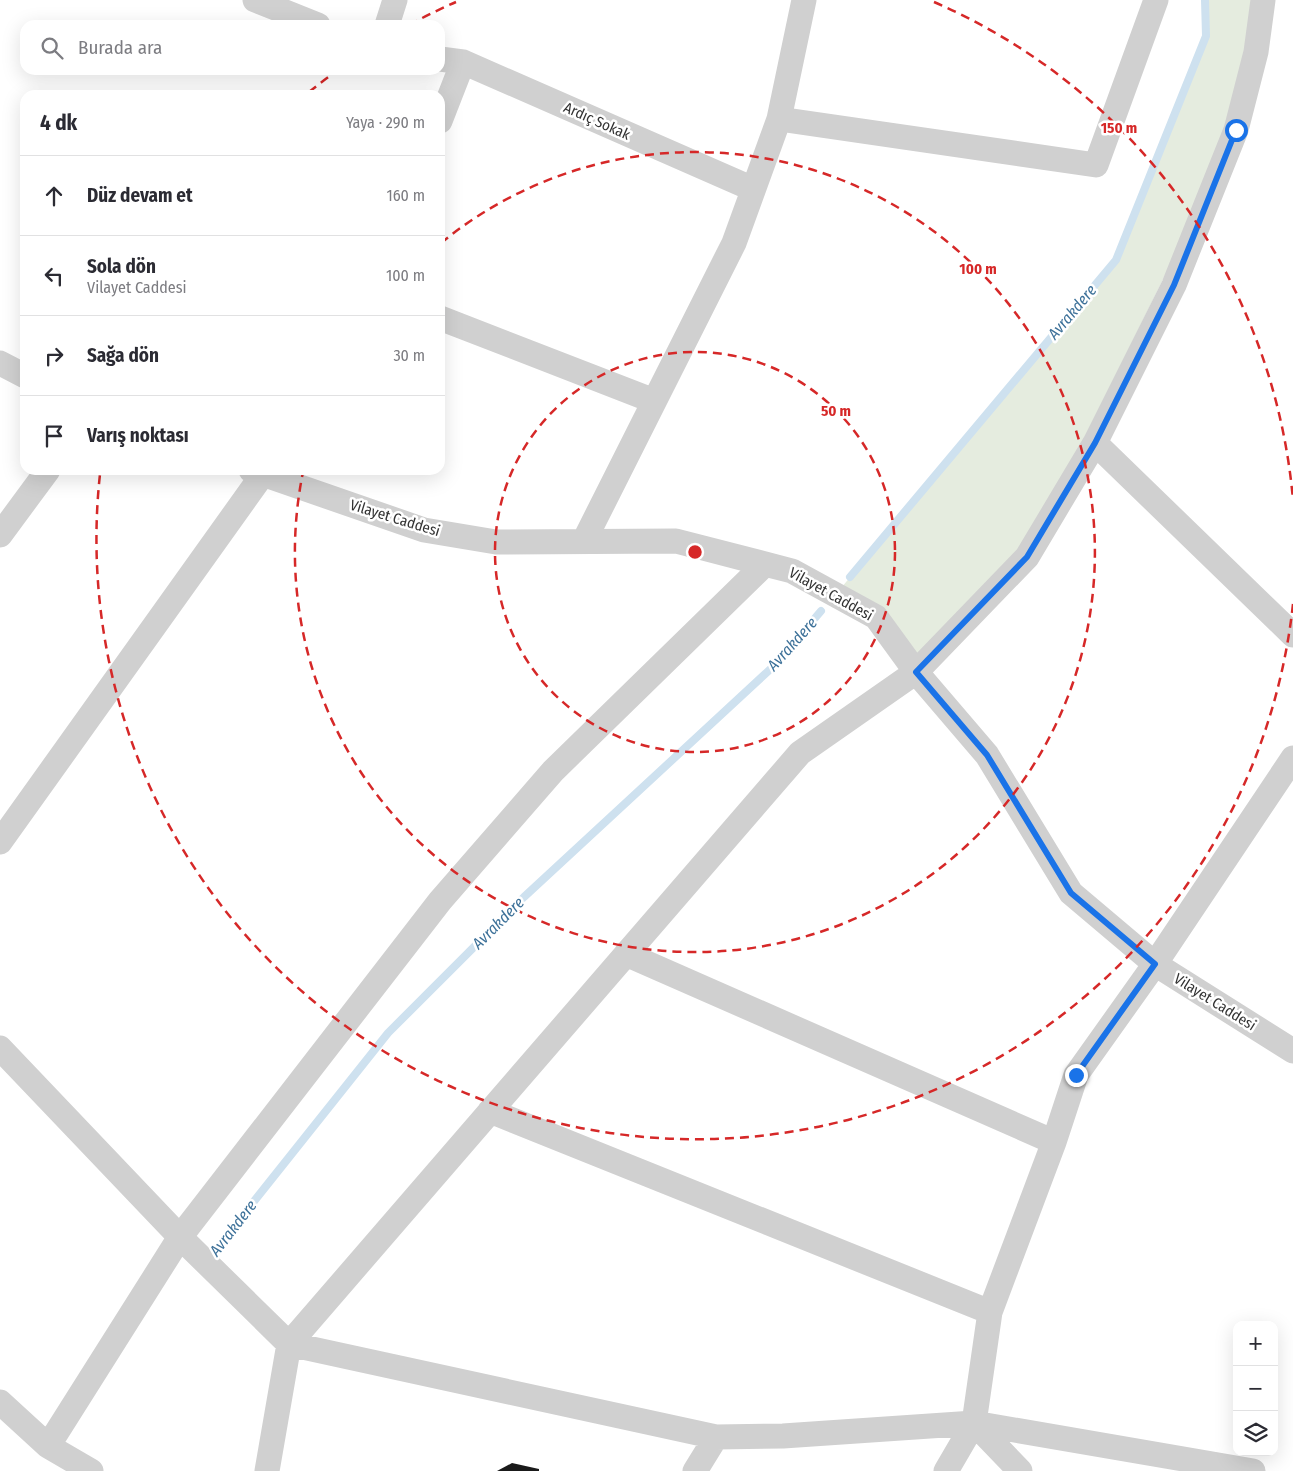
<!DOCTYPE html>
<html lang="tr">
<head>
<meta charset="utf-8">
<style>
	:root { --surface:#fff; --page:#f2f2f3; --text:#2b2b33; --muted:#7c7c81; --line:#e1e1e2 }
	body { margin:0; font-family:"Fira Sans Condensed",sans-serif; background:var(--page); color:var(--text) }
	.controls { position:absolute; right:15px; bottom:15px; display:grid; overflow:hidden; border-radius:10px; box-shadow:0 5px 20px #0002 }
	.controls button { width:45px; height:45px; display:grid; place-items:center; padding:0; border:0; border-bottom:1px solid var(--line); background:var(--surface); color:var(--text); font:25px sans-serif }
	.stop { position:absolute; width:15px; height:15px; margin:-11px; border:4px solid #1a73e8; border-radius:50%; background:#fff }
	.stop.end { background:#1a73e8; border-color:#fff; box-shadow:0 1px 5px #0008 }
	.list { margin:0; padding:0; list-style:none }
	h2 { display:flex; justify-content:space-between; align-items:center; height:65px; margin:0; padding:0 20px; font-size:21px }
	h2 small { font-size:16px; font-weight:400; color:var(--muted) }
	.list li { display:grid; grid-template-columns:32px 1fr auto; gap:15px; align-items:center; box-sizing:border-box; height:80px; padding:0 20px; border-top:1px solid var(--line) }
	.list b { display:block; font-size:19px; white-space:nowrap }
	.list p { margin:0; font-size:16px; white-space:nowrap; color:var(--muted) }
	.list em { font-size:16px; font-style:normal; color:var(--muted) }
	.icon { flex:none; width:28px; height:28px; fill:none; stroke:currentColor; stroke-width:2; stroke-linecap:round; stroke-linejoin:round }
	.map { position:relative; flex:none; width:1293px; height:1471px; overflow:hidden }
	.search { position:absolute; background:var(--surface); box-shadow:0 5px 20px #0002; left:20px; top:20px; width:425px; height:55px; display:flex; align-items:center; gap:12px; box-sizing:border-box; padding:0 18px; border-radius:15px; color:var(--muted); font-size:19px }
	.panel { position:absolute; background:var(--surface); box-shadow:0 5px 20px #0002; left:20px; top:90px; width:425px; height:385px; border-radius:15px }
	.map>svg:first-child { display:block }
</style>
</head>
<body>
<div class="map">
<svg width="1293" height="1471" viewBox="0 0 1293 1471">
	<rect width="100%" height="100%" fill="#fff"/>
	<!-- green -->
	<path fill="#e5ecdf" d="M1205 0H1263L1236 130 1027 557 916 672 836 594 1116 260 1206 36Z"/>
	<g fill="none" stroke-linecap="round" stroke-linejoin="round">
		<!-- stream -->
		<path stroke="#cee1ef" stroke-width="8" d="M850 577 1116 260 1206 36 1205 0
			M208 1259 388 1033 524 897 777 663 821 611"/>
	</g>
	<!-- building -->
	<path fill="#1a1a1a" d="M512 1463 539 1469V1471H497Z"/>
	<g fill="none" stroke-linecap="round" stroke-linejoin="round">
		<!-- minor -->
		<path stroke="#d0d0d0" stroke-width="25" d="M255 0 318 25
			M1263 0 1256 52 1236 130 1174 285 1095 443 1293 635
			M387 25 395 0
			M440 59 463 62 753 189
			M779 119 1096 165 1156 0
			M440 121 463 62
			M440 318 654 401
			M0 363 25 376
			M251 470 424 530 496 542 676 541 792 571 876 617 916 672 987 755 1071 893 1155 964 1293 1051
			M0 535 48 470
			M584 541 734 243 779 119 804 0
			M0 842 263 474
			M626 954 1054 1142 1076 1075 1155 964 1293 758
			M0 1048 180 1237 289 1344 800 753 916 672 1027 557 1095 443
			M490 1111 990 1312
			M0 1402 48 1446 91 1471
			M974 1423 1253 1471
			M974 1423 1020 1471
			M48 1446 180 1237 440 901 553 771 765 564
			M267 1471 289 1344 716 1437 783 1436 974 1423 990 1312 1054 1142
			M695 1471 716 1437
			M946 1471 974 1423"/>
	</g>
	<g fill="none" stroke-linecap="round" stroke-linejoin="round">
		<!-- route -->
		<path stroke="#1a73e8" stroke-width="6" d="M1076 1075 1155 964 1071 893 987 755 916 672 1027 557 1095 443 1174 285 1236 130"/>
	</g>
	<!-- distance rings -->
	<g fill="none" stroke="#d62828" stroke-width="2.5" stroke-dasharray="9 6">
		<circle cx="695" cy="552" r="200"/>
		<path d="M441 243A400 400 0 1 1 303 472"/>
		<path d="M1293 604A600 600 0 1 1 100 474M309 92A600 600 0 0 1 334 73M409 25A600 600 0 0 1 456 2M934 2A600 600 0 0 1 1293 500"/>
	</g>
	<g text-anchor="middle" dominant-baseline="central" stroke-width="5" stroke-linejoin="round" paint-order="stroke">
		<!-- street labels -->
		<g font-size="15" fill="#333" stroke="#fff">
			<text transform="translate(597 121) rotate(24)">Ardıç Sokak</text>
			<text transform="translate(395 518) rotate(17)">Vilayet Caddesi</text>
			<text transform="translate(831 594) rotate(29)">Vilayet Caddesi</text>
			<text transform="translate(1215 1002) rotate(32)">Vilayet Caddesi</text>
		</g>
		<!-- water labels -->
		<g font-size="16" font-style="italic" fill="#3d7199" stroke="#fff">
			<text transform="translate(1072 312) rotate(-50)">Avrakdere</text>
			<text transform="translate(792 644) rotate(-48)">Avrakdere</text>
			<text transform="translate(498 923) rotate(-45)">Avrakdere</text>
			<text transform="translate(233 1228) rotate(-52)">Avrakdere</text>
		</g>
	</g>
	<circle cx="695" cy="552" r="8" fill="#d62828" stroke="#fff" stroke-width="2.5"/>
	<g font-size="15" text-anchor="middle" font-weight="bold" fill="#d62828" stroke="#fff" stroke-width="5" stroke-linejoin="round" paint-order="stroke">
		<text x="1119" y="133">150 m</text>
		<text x="978" y="274">100 m</text>
		<text x="836" y="416">50 m</text>
	</g>
</svg>
<div class="controls">
<button>+</button>
<button>−</button>
<button><svg class="icon" aria-label="layers" viewBox="0 0 24 24"><path d="M12 4l9 5-9 5-9-5zM3 14l9 5 9-5"/></svg></button>
</div>
<div class="stop" style="left:1236px;top:130px"></div>
<div class="stop end" style="left:1076px;top:1075px"></div>
<div class="search"><svg class="icon" aria-label="search" viewBox="0 0 24 24"><circle cx="10" cy="10" r="6"/><path d="M15 15l6 6"/></svg>Burada ara</div>
<section class="panel">
<h2>4 dk<small>Yaya · 290 m</small></h2>
<ul class="list">
<li><svg class="icon" aria-label="ahead" viewBox="0 0 24 24"><path d="M12 20V5M6 11l6-6 6 6"/></svg><div><b>Düz devam et</b></div><em>160 m</em></li>
<li><svg class="icon" aria-label="left" viewBox="0 0 24 24"><path d="M17 20v-9H6M10 6l-5 5 5 5"/></svg><div><b>Sola dön</b><p>Vilayet Caddesi</p></div><em>100 m</em></li>
<li><svg class="icon" aria-label="right" viewBox="0 0 24 24"><path d="M7 20v-9h11M14 6l5 5-5 5"/></svg><div><b>Sağa dön</b></div><em>30 m</em></li>
<li><svg class="icon" aria-label="arrive" viewBox="0 0 24 24"><path d="M6 21V4h12l-3 4 3 4H6"/></svg><div><b>Varış noktası</b></div></li>
</ul>
</section>
</div>
</body>
</html>
